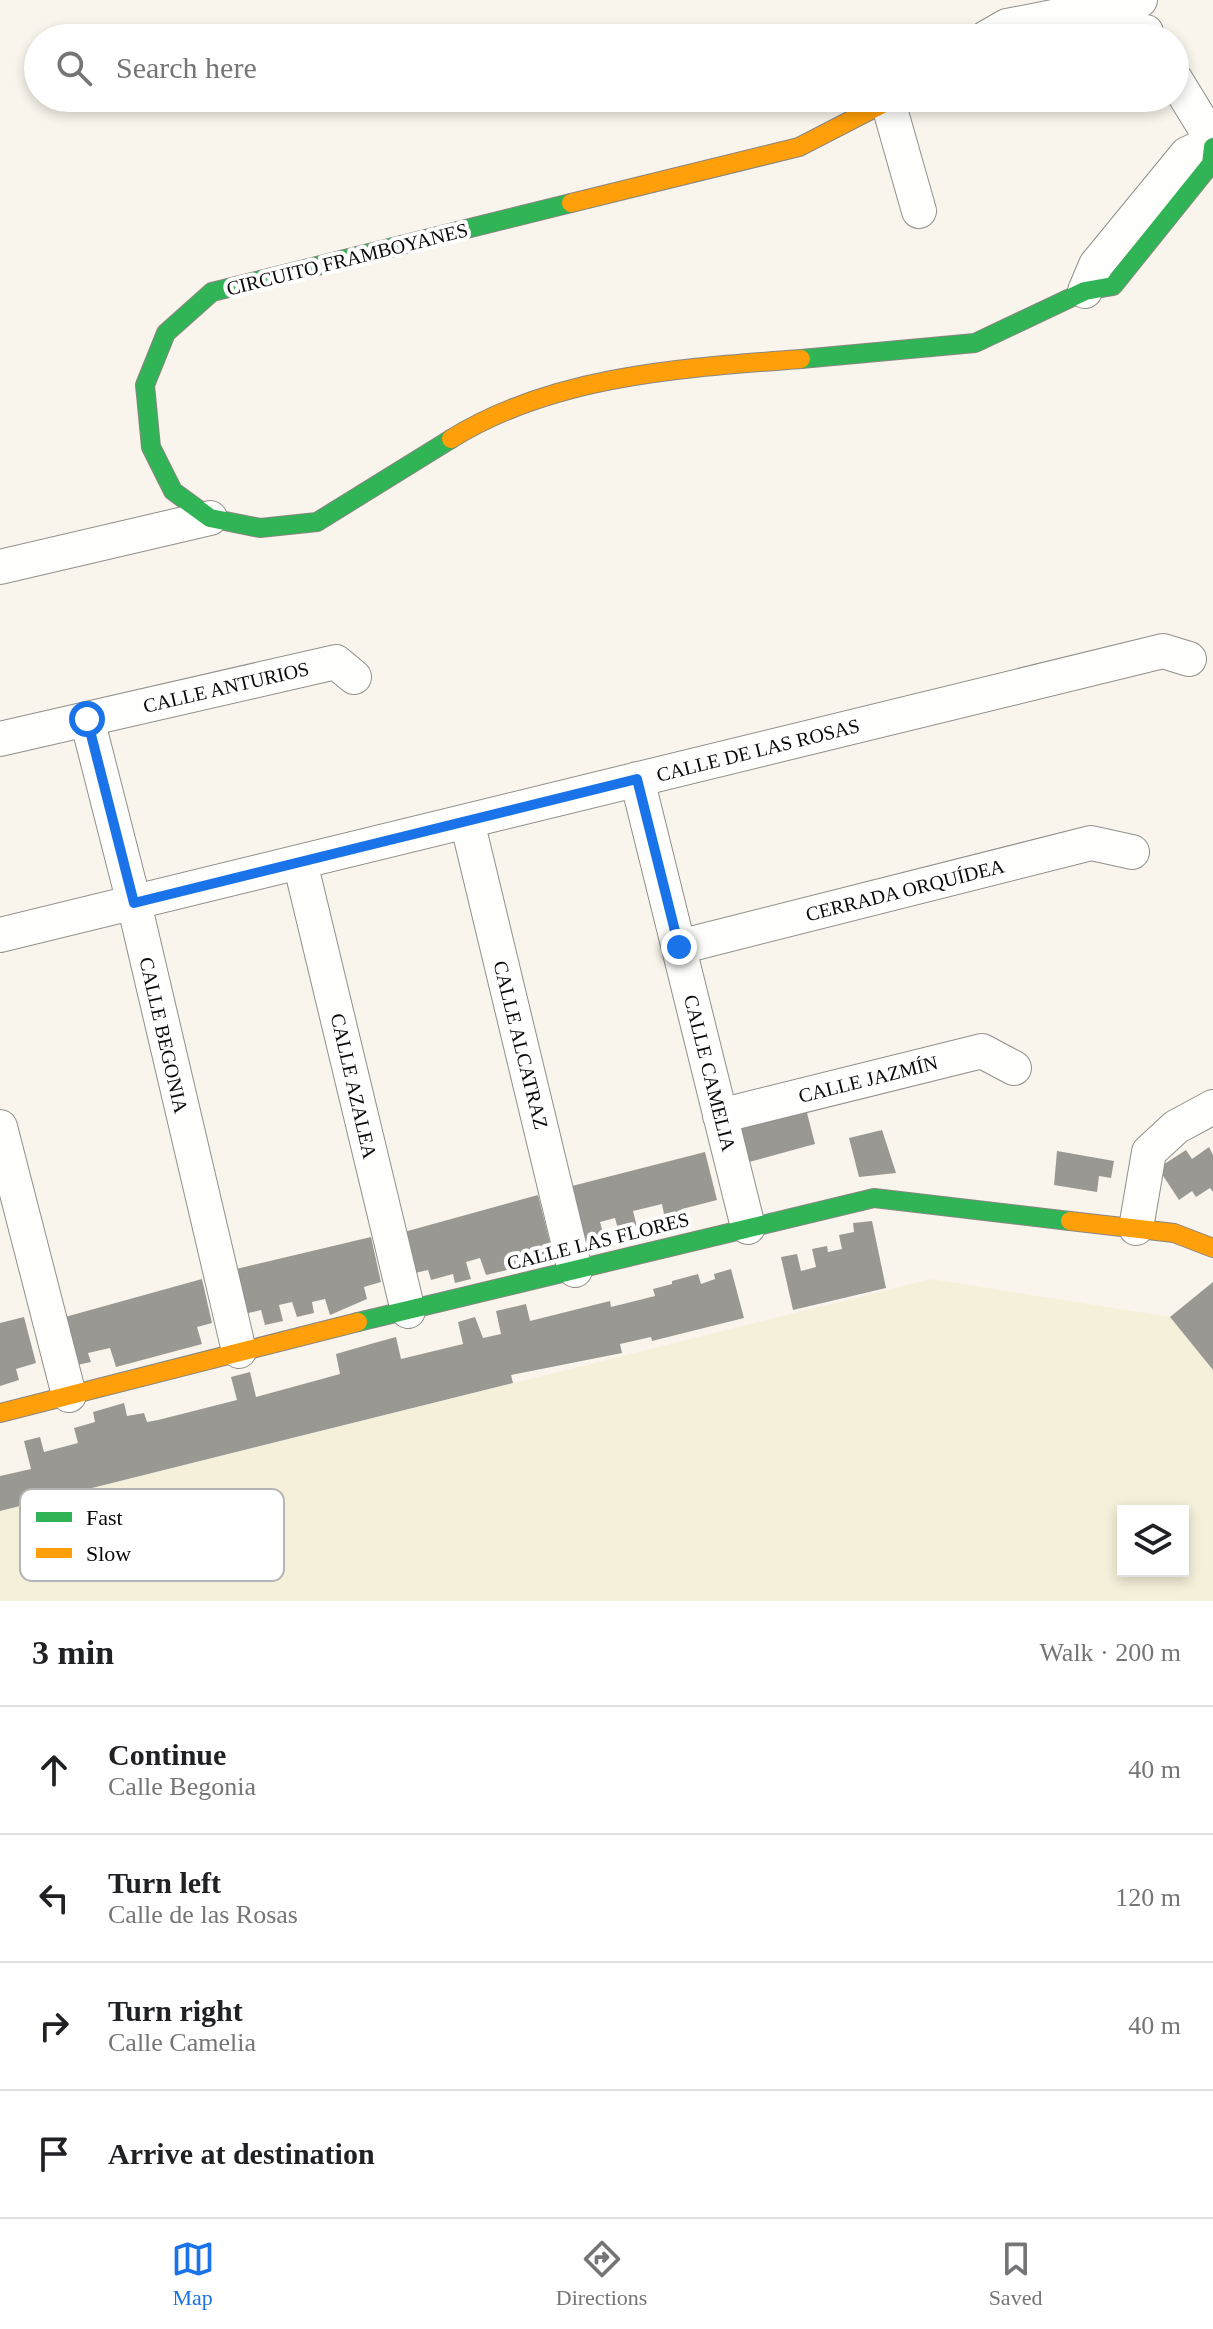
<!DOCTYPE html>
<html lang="en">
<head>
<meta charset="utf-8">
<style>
	:root { --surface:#fff; --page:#f6f6f6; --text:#202124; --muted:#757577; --line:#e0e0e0; --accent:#1a73e8 }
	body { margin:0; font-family:Georgia,serif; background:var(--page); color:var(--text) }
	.controls { position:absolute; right:24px; bottom:24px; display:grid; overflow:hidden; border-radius:0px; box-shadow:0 4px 12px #0003 }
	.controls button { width:72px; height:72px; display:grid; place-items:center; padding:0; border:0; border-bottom:2px solid var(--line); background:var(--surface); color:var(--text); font:40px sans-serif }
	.stop { position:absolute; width:24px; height:24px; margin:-18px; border:6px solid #1a73e8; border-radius:50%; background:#fff }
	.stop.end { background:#1a73e8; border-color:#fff; box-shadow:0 2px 8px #0008 }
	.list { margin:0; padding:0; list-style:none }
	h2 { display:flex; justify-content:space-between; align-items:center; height:104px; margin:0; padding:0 32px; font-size:34px }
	h2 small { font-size:26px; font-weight:400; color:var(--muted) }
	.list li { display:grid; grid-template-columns:52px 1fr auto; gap:24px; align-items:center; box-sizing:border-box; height:128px; padding:0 32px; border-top:2px solid var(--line) }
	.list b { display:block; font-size:30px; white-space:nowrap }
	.list p { margin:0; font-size:26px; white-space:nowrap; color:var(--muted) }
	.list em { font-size:26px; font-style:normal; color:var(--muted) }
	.icon { flex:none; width:44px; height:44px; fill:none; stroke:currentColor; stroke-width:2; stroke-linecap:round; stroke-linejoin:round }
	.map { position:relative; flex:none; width:1213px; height:1601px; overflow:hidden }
	.search { position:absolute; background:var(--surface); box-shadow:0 4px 12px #0003; left:24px; right:24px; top:24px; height:88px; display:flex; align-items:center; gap:20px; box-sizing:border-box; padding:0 28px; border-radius:44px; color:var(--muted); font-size:30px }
	.sheet { height:616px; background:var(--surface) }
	nav { display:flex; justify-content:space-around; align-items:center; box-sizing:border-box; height:112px; border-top:2px solid var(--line); background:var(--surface); font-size:22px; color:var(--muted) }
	nav a { display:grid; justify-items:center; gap:4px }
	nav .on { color:var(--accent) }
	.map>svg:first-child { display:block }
</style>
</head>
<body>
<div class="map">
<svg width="1213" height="1601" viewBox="0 0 1213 1601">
	<rect width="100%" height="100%" fill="#f9f5ec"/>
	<!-- farmland -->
	<path fill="#f5f0d9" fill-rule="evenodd" d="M931 1279 1170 1317 1213 1371V1601H0V1511ZM1123 1511H1183V1571H1123Z"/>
	<!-- building -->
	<path fill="#9a9893" d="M806 1109 815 1144 749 1162 739 1128Z
		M882 1130 896 1173 859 1177 849 1138Z
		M1209 1147 1213 1155V1192L1210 1188 1196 1197 1192 1191 1179 1200 1158 1168 1186 1150 1192 1159Z
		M1057 1151 1114 1161 1111 1178 1099 1176 1097 1192 1054 1185Z
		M705 1152 717 1200 682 1209 683 1214 665 1219 662 1204 633 1211 637 1227 619 1233 615 1218 600 1222 604 1237 582 1242 568 1187Z
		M538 1195 554 1259 486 1275 480 1258 466 1262 471 1279 455 1283 453 1274 431 1280 428 1270 415 1273 404 1232Z
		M872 1221 886 1288 793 1310 781 1257 797 1254 801 1271 816 1267 812 1249 827 1246 828 1252 842 1249 839 1235 854 1232 853 1223Z
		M371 1237 381 1282 364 1287 367 1299 330 1315 325 1299 312 1302 314 1313 297 1317 292 1302 279 1305 283 1321 265 1325 261 1310 244 1314 232 1270Z
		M731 1269 744 1318 652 1341 651 1337 620 1344 622 1353 511 1375 513 1383 0 1511V1476L31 1469 24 1441 40 1437 44 1452 78 1443 74 1428 95 1422 93 1412 124 1403 127 1416 144 1413 147 1422 158 1420 237 1400 231 1377 250 1372 256 1397 340 1374 336 1354 374 1343 396 1337 401 1359 463 1344 458 1322 475 1317 483 1338 501 1334 496 1311 526 1304 530 1321 610 1301 611 1307 655 1296 653 1289 672 1284V1281L698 1274 701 1284 715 1279 714 1274Z
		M202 1279 212 1323 197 1327 202 1344 116 1367 110 1348 88 1353 91 1362 77 1365 65 1317Z
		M1213 1282V1370L1170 1317Z
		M24 1317 36 1363 16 1369 19 1380 0 1386V1323Z"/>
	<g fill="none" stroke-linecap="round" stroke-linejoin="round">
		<defs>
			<path id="street" d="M986 38 1007 26 1140 0
				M1106 38 1146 32
				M1175 79 1213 141
				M888 102 919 211
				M1085 291 1096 265 1187 154 1213 142
				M0 567 210 518
				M87 719 134 903 239 1351
				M0 739 336 662 354 677
				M637 779 748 1227
				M467 821 575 1270
				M300 862 408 1311
				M0 935 1163 651 1189 659
				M679 947 1091 843 1132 852
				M720 1116 982 1051 1014 1068
				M0 1127 69 1395
				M1136 1228 1149 1152 1176 1127 1213 1107"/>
			<path id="fast" d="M801 359 975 343 1085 291 1113 286 1211 164 1213 147
				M451 439 317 522 260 528 210 518 173 491 151 447 145 385 166 333 212 292 571 203
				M358 1322 874 1198 1070 1221"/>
			<path id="slow" d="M571 203 799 147 894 98
				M451 439C554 375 683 368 801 359
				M1070 1221 1174 1233 1213 1248
				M0 1413 358 1322"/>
		</defs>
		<!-- street casing -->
		<use href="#street" stroke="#918f8b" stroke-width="36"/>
		<!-- fast casing -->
		<use href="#fast" stroke="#888682" stroke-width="20"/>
		<!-- slow casing -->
		<use href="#slow" stroke="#888682" stroke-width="20"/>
		<!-- street -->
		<use href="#street" stroke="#fefefc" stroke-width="34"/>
		<!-- fast -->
		<use href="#fast" stroke="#30b455" stroke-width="18"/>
		<!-- slow -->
		<use href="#slow" stroke="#ff9f0a" stroke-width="18"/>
	</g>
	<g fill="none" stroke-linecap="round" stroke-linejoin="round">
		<!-- route -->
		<path stroke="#1a73e8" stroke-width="10" d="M87 719 134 903 637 779 679 947"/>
	</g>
	<g text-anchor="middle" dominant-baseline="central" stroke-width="8" stroke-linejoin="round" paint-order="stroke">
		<!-- street labels -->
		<g font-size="20" fill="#090909" stroke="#fff">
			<text transform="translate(347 259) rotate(-14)">CIRCUITO FRAMBOYANES</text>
			<text transform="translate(226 687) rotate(-13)">CALLE ANTURIOS</text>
			<text transform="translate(758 750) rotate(-14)">CALLE DE LAS ROSAS</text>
			<text transform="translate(905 890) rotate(-14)">CERRADA ORQUÍDEA</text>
			<text transform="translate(164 1035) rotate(77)">CALLE BEGONIA</text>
			<text transform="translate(521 1045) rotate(76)">CALLE ALCATRAZ</text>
			<text transform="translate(710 1073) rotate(76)">CALLE CAMELIA</text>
			<text transform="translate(868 1079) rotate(-14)">CALLE JAZMÍN</text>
			<text transform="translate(354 1086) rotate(77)">CALLE AZALEA</text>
			<text transform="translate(598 1241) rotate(-14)">CALLE LAS FLORES</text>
		</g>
	</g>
	<!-- legend -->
	<rect x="20" y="1489" width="264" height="92" rx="12" fill="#fff" stroke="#b5b5b5" stroke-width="2"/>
	<rect x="36" y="1512" width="36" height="10" fill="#30b455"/>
	<rect x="36" y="1548" width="36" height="10" fill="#ff9f0a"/>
	<g font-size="22" fill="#090909">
		<text x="86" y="1525">Fast</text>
		<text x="86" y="1561">Slow</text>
	</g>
</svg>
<div class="controls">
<button><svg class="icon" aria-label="layers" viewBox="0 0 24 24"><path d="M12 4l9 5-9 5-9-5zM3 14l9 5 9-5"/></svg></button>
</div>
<div class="stop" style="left:87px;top:719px"></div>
<div class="stop end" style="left:679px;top:947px"></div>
<div class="search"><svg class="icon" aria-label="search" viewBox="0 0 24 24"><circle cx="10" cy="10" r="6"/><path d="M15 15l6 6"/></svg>Search here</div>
</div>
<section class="sheet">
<h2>3 min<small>Walk · 200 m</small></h2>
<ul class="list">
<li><svg class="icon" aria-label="ahead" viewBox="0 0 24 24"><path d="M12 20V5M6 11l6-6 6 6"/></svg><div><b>Continue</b><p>Calle Begonia</p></div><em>40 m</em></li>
<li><svg class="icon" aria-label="left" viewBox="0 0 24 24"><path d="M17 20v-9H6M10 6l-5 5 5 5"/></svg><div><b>Turn left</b><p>Calle de las Rosas</p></div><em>120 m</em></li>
<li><svg class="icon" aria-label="right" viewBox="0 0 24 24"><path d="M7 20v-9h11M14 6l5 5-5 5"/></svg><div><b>Turn right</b><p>Calle Camelia</p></div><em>40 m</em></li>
<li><svg class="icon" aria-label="arrive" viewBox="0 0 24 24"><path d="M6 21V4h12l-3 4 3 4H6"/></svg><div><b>Arrive at destination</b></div></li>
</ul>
</section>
<nav>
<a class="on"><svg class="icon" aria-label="map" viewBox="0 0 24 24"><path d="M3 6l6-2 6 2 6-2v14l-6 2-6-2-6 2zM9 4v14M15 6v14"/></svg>Map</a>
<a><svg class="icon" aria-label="directions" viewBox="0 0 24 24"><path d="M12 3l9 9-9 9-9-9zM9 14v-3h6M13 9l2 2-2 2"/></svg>Directions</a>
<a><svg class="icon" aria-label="saved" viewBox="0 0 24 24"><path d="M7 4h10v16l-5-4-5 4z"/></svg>Saved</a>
</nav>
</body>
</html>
